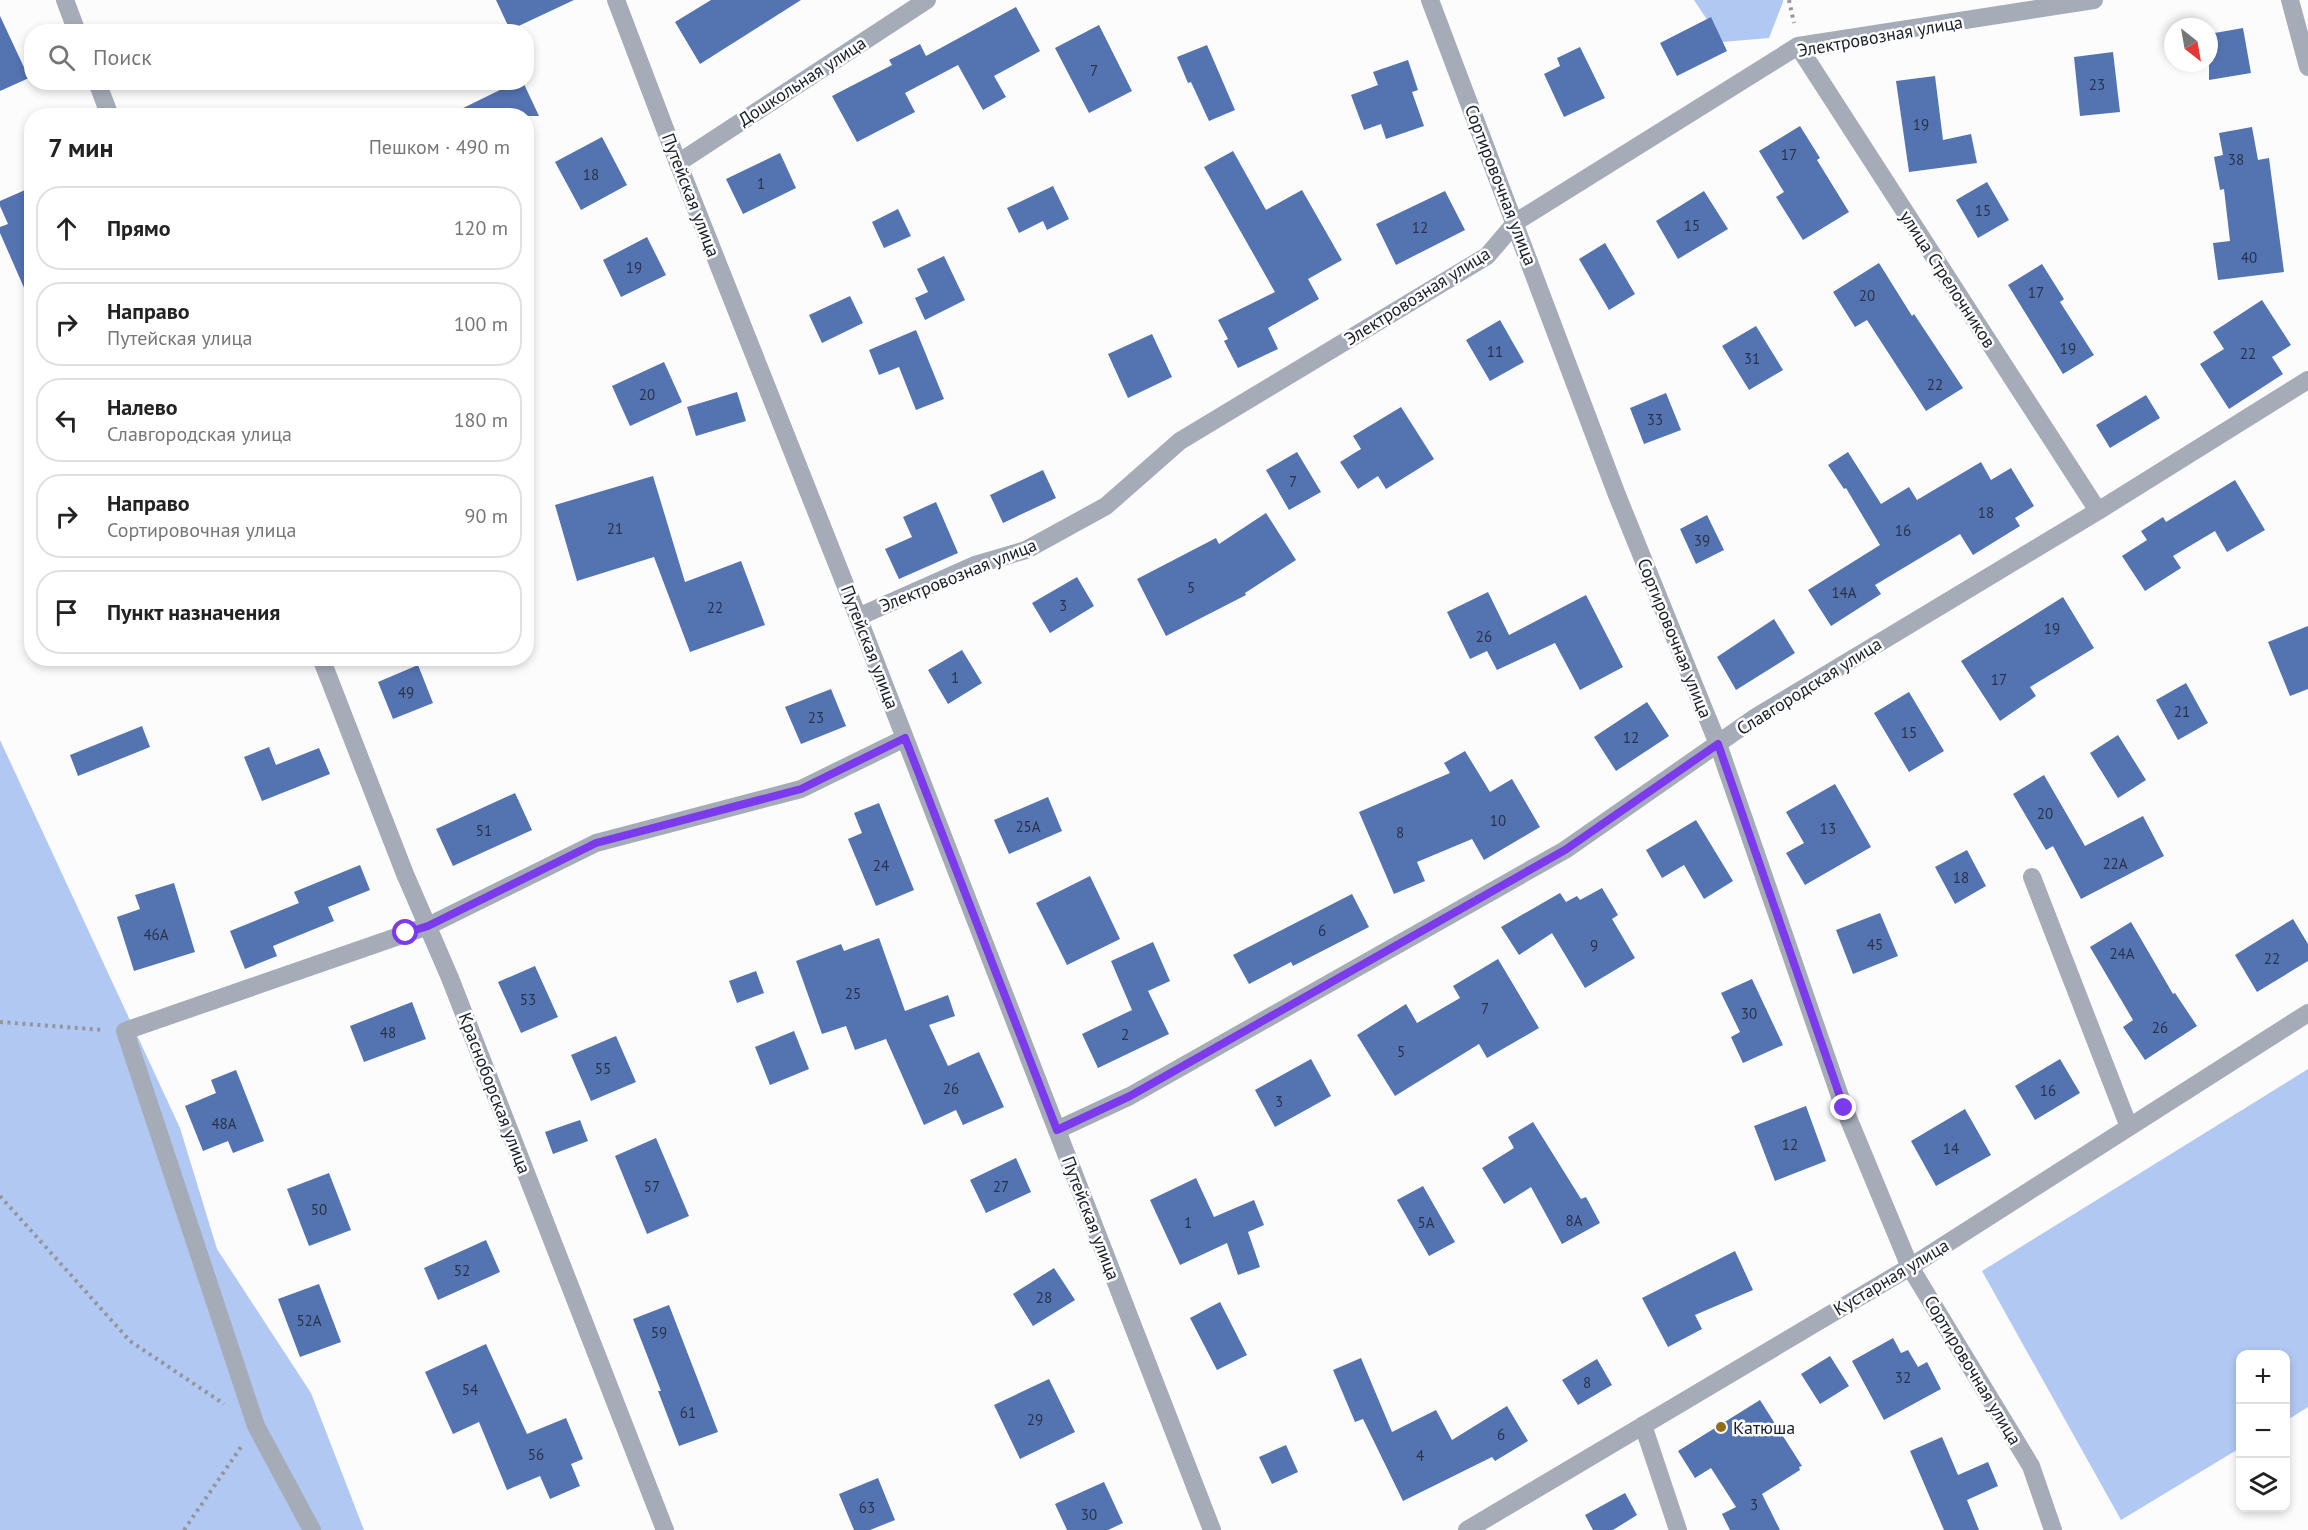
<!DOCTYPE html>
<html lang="ru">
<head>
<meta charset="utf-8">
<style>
	:root { --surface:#fff; --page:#f2f2f2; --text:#222; --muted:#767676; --line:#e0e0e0 }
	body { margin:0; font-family:"PT Sans",sans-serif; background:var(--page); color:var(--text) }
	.controls { position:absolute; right:18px; bottom:18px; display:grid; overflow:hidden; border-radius:12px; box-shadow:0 3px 9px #0003 }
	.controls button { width:54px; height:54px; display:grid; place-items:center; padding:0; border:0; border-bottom:2px solid var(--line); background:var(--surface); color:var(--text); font:30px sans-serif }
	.compass { position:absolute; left:2164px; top:18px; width:54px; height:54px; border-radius:50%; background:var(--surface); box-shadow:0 3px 9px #0003; rotate:149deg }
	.stop { position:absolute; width:18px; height:18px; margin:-14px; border:4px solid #7c3aed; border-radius:50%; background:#fff }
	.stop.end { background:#7c3aed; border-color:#fff; box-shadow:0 2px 6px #0008 }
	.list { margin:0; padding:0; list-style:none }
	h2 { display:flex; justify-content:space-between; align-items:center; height:78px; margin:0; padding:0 24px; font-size:26px }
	h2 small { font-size:20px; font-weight:400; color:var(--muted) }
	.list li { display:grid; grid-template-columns:39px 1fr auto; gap:18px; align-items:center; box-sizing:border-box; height:84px; margin:0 12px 12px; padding:0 12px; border:2px solid var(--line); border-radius:24px }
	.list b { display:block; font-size:22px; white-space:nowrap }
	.list p { margin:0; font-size:20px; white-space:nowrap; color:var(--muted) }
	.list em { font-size:20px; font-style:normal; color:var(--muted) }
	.icon { flex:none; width:33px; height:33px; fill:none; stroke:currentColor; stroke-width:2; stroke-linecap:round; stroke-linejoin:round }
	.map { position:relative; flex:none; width:2308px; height:1530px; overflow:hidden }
	.search { position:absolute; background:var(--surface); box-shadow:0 3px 9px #0003; left:24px; top:24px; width:510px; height:66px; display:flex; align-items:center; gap:15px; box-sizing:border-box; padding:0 21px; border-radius:24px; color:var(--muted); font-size:22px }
	.panel { position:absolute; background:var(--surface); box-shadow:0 3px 9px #0003; left:24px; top:108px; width:510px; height:558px; border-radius:24px }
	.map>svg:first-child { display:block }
</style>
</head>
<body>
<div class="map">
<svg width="2308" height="1530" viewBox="0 0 2308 1530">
	<rect width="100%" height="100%" fill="#fcfcfc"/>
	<!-- green -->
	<path fill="#b1c8f3" d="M1694 0H1783V2L1769 38 1722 42Z
		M0 740 180 1128 217 1249 311 1393 364 1530H0Z
		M2308 1069V1407L2286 1421V1354H2240V1448L2121 1520 1982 1271Z"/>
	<!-- building -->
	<path fill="#5473b1" d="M496 0H574L510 30Z
		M711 0H801L700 64 675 22Z
		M1016 7 1040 51 994 76 1006 97 983 110 958 65 905 93 915 112 857 142 832 96 892 65 889 60 920 44 926 56Z
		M0 16 29 78 0 91Z
		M1711 17 1727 51 1677 76 1660 43Z
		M1099 25 1132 91 1089 113 1055 48Z
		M2243 28 2251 73 2209 80V34Z
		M1207 45 1235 110 1209 121 1191 82 1188 83 1177 57Z
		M1580 47 1605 98 1564 117 1544 74 1560 66 1557 58Z
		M2113 52 2120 112 2080 116 2074 57Z
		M1408 60 1418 90 1412 92 1424 126 1386 139 1381 124 1364 130 1351 95 1378 85 1373 72Z
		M1935 76 1943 140 1971 134 1977 163 1909 172 1896 81Z
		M516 82H523L539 116H447Z
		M1800 126 1820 158 1817 160 1849 212 1803 240 1776 197 1784 192 1759 151Z
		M2252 127 2258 160 2269 158 2284 272 2218 280 2213 243 2230 241 2224 189 2220 190 2214 157 2223 155 2219 133Z
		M602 137 627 185 581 210 555 162Z
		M1233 151 1266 210 1302 190 1342 260 1308 279 1319 299 1268 328 1278 349 1238 368 1224 341 1228 339 1218 320 1275 292 1204 167Z
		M780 153 796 188 743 214 726 179Z
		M1987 182 2009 220 1978 238 1956 200Z
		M1053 186 1069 219 1047 230 1043 221 1019 233 1007 208Z
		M32 187V306L0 233V227L8 224 0 206V201Z
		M1445 191 1465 230 1396 265 1376 224Z
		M1704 191 1728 229 1678 259 1656 221Z
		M898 209 911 236 884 248 872 222Z
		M647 237 666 275 621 297 603 260Z
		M1605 243 1635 294 1609 310 1579 259Z
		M944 256 965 300 925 320 915 298 928 292 917 269Z
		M1879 263 1912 316 1914 314 1963 388 1926 411 1867 320 1855 327 1833 292Z
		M2042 264 2064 299 2060 302 2094 355 2063 374 2008 285Z
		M850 296 863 323 822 343 809 315Z
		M2262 300 2291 345 2272 357 2283 374 2229 409 2200 364 2224 349 2213 332Z
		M1500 320 1524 362 1490 381 1466 340Z
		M1756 326 1783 370 1749 390 1722 346Z
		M916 330 944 399 916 410 899 367 879 375 869 350Z
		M1152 334 1172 377 1128 398 1108 354Z
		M664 362 682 402 630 426 612 386Z
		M737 392 746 421 696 436 687 407Z
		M1666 393 1681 430 1644 444 1630 408Z
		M2146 395 2160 418 2110 448 2096 425Z
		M1401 407 1434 459 1386 489 1378 476 1358 489 1340 462 1361 449 1353 436Z
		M1297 452 1321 492 1289 510 1266 470Z
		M1848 452 1881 504 1909 487 1917 500 1981 462 1991 480 2011 468 2034 506 2015 518 2020 526 1973 555 1960 534 1875 585 1881 594 1831 626 1808 590 1880 545 1846 488 1844 489 1828 465Z
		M1043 470 1056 498 1003 523 990 495Z
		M653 476 685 582 741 561 765 625 690 652 654 557 577 581 555 505Z
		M2235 480 2265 530 2227 552 2215 531 2173 556 2181 568 2145 591 2122 556 2147 540 2141 531 2163 517 2166 522Z
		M936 502 958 553 899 579 885 549 912 537 903 517Z
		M1266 513 1296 560 1245 593 1246 595 1166 636 1137 579 1216 538 1219 544Z
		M1707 515 1724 550 1696 564 1680 529Z
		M1077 577 1094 606 1050 633 1032 603Z
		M1488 592 1509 635 1586 595 1623 667 1580 690 1555 643 1497 670 1487 651 1470 659 1447 612Z
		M2063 597 2094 648 2030 687 2036 696 2000 721 1961 661Z
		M1774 619 1795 653 1736 690 1717 657Z
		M2308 626V689L2290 696 2268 642Z
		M962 650 982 683 948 704 928 670Z
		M418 665 433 703 393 719 378 682Z
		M2186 683 2208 723 2178 740 2156 700Z
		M831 689 846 726 801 744 785 707Z
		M1909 692 1944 751 1909 772 1874 713Z
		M1647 702 1669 736 1616 771 1594 737Z
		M142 726 150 747 78 776 70 755Z
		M2118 735 2146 780 2118 798 2090 753Z
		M269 747 276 765 319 748 330 774 262 801 244 757Z
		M1465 751 1490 792 1512 779 1540 827 1484 860 1472 839 1417 862 1425 881 1394 894 1359 812 1450 773 1444 763Z
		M2044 775 2085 846 2143 816 2164 856 2081 899 2053 846 2046 850 2013 794Z
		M1835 784 1871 847 1805 885 1786 853 1804 843 1786 812Z
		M515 793 532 830 453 866 436 829Z
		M1048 797 1062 831 1009 854 994 820Z
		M879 803 914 890 876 906 848 839 862 833 854 813Z
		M1696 820 1733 881 1704 899 1684 865 1662 878 1646 850Z
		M1967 850 1986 886 1955 904 1935 867Z
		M360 865 370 890 328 907 334 921 273 946 277 956 245 969 230 931 299 903 294 892Z
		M1090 876 1120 939 1067 965 1036 903Z
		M174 883 195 952 134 971 117 917 140 909 135 895Z
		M1602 888 1618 915 1612 919 1635 958 1585 988 1552 933 1519 955 1501 927 1560 893 1566 902 1577 896 1580 900Z
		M1352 894 1369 927 1293 966 1291 962 1249 984 1233 955Z
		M1880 913 1898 956 1853 974 1836 930Z
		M2293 919 2308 944V961L2257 992 2235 955Z
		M2131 922 2173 994 2175 993 2197 1026 2145 1060 2123 1027 2133 1020 2090 947Z
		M879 938 905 1011 948 995 955 1016 929 1025 948 1066 979 1052 1004 1107 963 1125 956 1110 924 1125 886 1039 855 1050 846 1026 822 1034 796 961 841 944 844 951Z
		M1153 942 1170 981 1148 991 1169 1034 1098 1068 1082 1034 1132 1010 1111 961Z
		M1498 959 1539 1028 1487 1058 1479 1044 1395 1096 1357 1035 1406 1004 1417 1023 1460 998 1453 986Z
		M535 966 558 1017 521 1033 498 982Z
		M756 971 764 993 737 1003 729 981Z
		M1752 979 1783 1045 1743 1063 1731 1037 1740 1032 1721 993Z
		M412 1002 426 1039 364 1062 350 1026Z
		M794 1031 809 1069 770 1085 755 1047Z
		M616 1036 636 1082 591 1101 571 1055Z
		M1311 1059 1331 1096 1275 1127 1255 1090Z
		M2060 1059 2080 1093 2035 1120 2015 1086Z
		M236 1070 264 1141 233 1153 228 1141 203 1151 185 1106 216 1093 211 1080Z
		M1806 1106 1826 1161 1775 1181 1754 1126Z
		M1965 1109 1991 1155 1936 1186 1911 1141Z
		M580 1120 588 1141 553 1154 545 1132Z
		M1533 1122 1581 1199 1586 1197 1600 1223 1562 1244 1531 1187 1504 1204 1482 1168 1514 1148 1508 1137Z
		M656 1138 689 1216 647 1234 615 1156Z
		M1016 1158 1031 1192 986 1213 970 1180Z
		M329 1173 351 1230 309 1246 287 1189Z
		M1196 1178 1214 1217 1254 1200 1264 1225 1248 1232 1260 1267 1238 1275 1227 1243 1180 1265 1150 1200Z
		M1423 1186 1455 1242 1429 1256 1397 1200Z
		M486 1240 500 1272 438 1300 424 1268Z
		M1735 1251 1753 1290 1695 1315 1702 1329 1668 1347 1642 1298Z
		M1054 1268 1075 1300 1033 1326 1013 1294Z
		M319 1284 341 1342 300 1357 278 1299Z
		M1220 1302 1247 1355 1217 1370 1190 1318Z
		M669 1305 718 1432 679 1446 658 1391H661L633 1319Z
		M1893 1338 1901 1353 1908 1350 1918 1367 1927 1362 1941 1389 1884 1420 1852 1361Z
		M486 1344 527 1434 566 1418 583 1459 571 1464 580 1486 550 1499 540 1476 507 1490 479 1422 453 1434 425 1372Z
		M1830 1356 1849 1386 1820 1404 1801 1374Z
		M1361 1358 1392 1432 1436 1410 1452 1440 1507 1406 1528 1441 1495 1461 1492 1457 1403 1501 1363 1419 1355 1422 1333 1370Z
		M1597 1359 1612 1385 1578 1405 1562 1380Z
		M1049 1379 1075 1432 1020 1459 994 1405Z
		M1760 1400 1802 1466 1799 1467 1800 1470 1762 1494 1780 1530H1730L1722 1514 1736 1507 1711 1468 1695 1478 1678 1451Z
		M1942 1437 1958 1475 1988 1462 1998 1486 1967 1500 1979 1530H1944L1910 1451Z
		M1286 1445 1298 1472 1272 1484 1259 1457Z
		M878 1478 895 1520 870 1530H854L839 1494Z
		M1104 1482 1123 1523 1108 1530H1067L1055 1504Z
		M1625 1493 1637 1515 1613 1530H1593L1585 1515Z"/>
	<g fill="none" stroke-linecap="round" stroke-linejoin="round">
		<!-- path -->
		<path stroke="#93969a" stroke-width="4" stroke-dasharray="3 4.5" stroke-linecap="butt" d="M1789 0 1794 23
			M0 1022 104 1030
			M0 1196 130 1341 224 1404
			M184 1530 241 1447"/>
		<!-- minor -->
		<path stroke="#a5acb8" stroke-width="18" d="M65 0 77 32
			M616 0 678 163 858 617 1212 1530
			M1430 0 1617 495 1718 744 1844 1108 1910 1267 2031 1466 2053 1530
			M2290 0 2308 67
			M1798 46 2098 511
			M97 82 110 116
			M678 163 927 0
			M858 617 975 565 1026 550 1106 506 1180 441 1487 256 1516 222 1798 46 2094 0
			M321 658 405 874 450 978 665 1530
			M2032 877 2129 1127
			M1057 1130 1130 1096 1565 850 1756 717 2098 511 2308 380
			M1643 1425 1678 1530
			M312 1530 256 1426 125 1031 428 926 596 843 801 789 905 738
			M1467 1530 1910 1267 2308 1013"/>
	</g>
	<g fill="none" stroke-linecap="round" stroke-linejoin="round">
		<!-- route -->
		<path stroke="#7c3aed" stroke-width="8" d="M406 933 428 926 596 843 801 789 905 738 1057 1130 1130 1096 1565 850 1718 744 1844 1108"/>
	</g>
	<!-- markers -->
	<circle fill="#936e16" stroke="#fcfcfc" stroke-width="2" cx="1721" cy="1427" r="6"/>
	<g text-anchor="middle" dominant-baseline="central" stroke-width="5" stroke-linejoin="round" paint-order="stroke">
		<!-- number labels -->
		<g font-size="15" fill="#28334a">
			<text x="1094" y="70">7</text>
			<text x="2097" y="84">23</text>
			<text x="1921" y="124">19</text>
			<text x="1789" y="154">17</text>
			<text x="2236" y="159">38</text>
			<text x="591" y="174">18</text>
			<text x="761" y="183">1</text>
			<text x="1983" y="210">15</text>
			<text x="1692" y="225">15</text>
			<text x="1420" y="227">12</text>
			<text x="2249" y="257">40</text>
			<text x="634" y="267">19</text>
			<text x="2036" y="292">17</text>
			<text x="1867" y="295">20</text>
			<text x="2068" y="348">19</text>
			<text x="1495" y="351">11</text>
			<text x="2248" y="353">22</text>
			<text x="1752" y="358">31</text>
			<text x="1935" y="384">22</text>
			<text x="647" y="394">20</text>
			<text x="1655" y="419">33</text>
			<text x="1293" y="481">7</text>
			<text x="1986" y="512">18</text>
			<text x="615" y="528">21</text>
			<text x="1903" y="530">16</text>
			<text x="1702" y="540">39</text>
			<text x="1191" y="587">5</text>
			<text x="1844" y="592">14А</text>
			<text x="1063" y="605">3</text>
			<text x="715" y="607">22</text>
			<text x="2052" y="628">19</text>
			<text x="1484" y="636">26</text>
			<text x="955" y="677">1</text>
			<text x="1999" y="679">17</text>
			<text x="406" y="692">49</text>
			<text x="2182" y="711">21</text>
			<text x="816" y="717">23</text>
			<text x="1909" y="732">15</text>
			<text x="1631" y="737">12</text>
			<text x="2045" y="813">20</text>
			<text x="1498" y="820">10</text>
			<text x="1028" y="826">25А</text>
			<text x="1828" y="828">13</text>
			<text x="484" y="830">51</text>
			<text x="1400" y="832">8</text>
			<text x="2115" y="863">22А</text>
			<text x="881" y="865">24</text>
			<text x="1961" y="877">18</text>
			<text x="1322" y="930">6</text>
			<text x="156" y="934">46А</text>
			<text x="1875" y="944">45</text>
			<text x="1594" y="945">9</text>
			<text x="2122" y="953">24А</text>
			<text x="2272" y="958">22</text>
			<text x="853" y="993">25</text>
			<text x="528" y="999">53</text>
			<text x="1485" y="1008">7</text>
			<text x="1749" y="1013">30</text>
			<text x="2160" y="1027">26</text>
			<text x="388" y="1032">48</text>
			<text x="1125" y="1034">2</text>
			<text x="1401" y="1051">5</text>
			<text x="603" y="1068">55</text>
			<text x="951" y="1088">26</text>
			<text x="2048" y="1090">16</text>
			<text x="1279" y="1101">3</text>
			<text x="224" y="1123">48А</text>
			<text x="1790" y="1144">12</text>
			<text x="1951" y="1148">14</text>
			<text x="652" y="1186">57</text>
			<text x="1001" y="1186">27</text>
			<text x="319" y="1209">50</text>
			<text x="1574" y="1220">8А</text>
			<text x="1188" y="1222">1</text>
			<text x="1426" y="1222">5А</text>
			<text x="462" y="1270">52</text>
			<text x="1044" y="1297">28</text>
			<text x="309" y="1320">52А</text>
			<text x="659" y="1332">59</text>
			<text x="1903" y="1377">32</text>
			<text x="1587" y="1382">8</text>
			<text x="470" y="1389">54</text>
			<text x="688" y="1412">61</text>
			<text x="1035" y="1419">29</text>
			<text x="1501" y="1434">6</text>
			<text x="536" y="1454">56</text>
			<text x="1420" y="1455">4</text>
			<text x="1754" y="1504">3</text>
			<text x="867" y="1507">63</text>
			<text x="1089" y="1514">30</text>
		</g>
		<!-- street labels -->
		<g font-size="18" fill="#191e28" stroke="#fcfcfc">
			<text transform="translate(1880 36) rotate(-10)">Электровозная улица</text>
			<text transform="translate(802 81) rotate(-33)">Дошкольная улица</text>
			<text transform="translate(1501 185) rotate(69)">Сортировочная улица</text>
			<text transform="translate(691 195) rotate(69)">Путейская улица</text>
			<text transform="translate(1948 279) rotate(57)">улица Стрелочников</text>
			<text transform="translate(1417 296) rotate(-32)">Электровозная улица</text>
			<text transform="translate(958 575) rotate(-22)">Электровозная улица</text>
			<text transform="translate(1675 638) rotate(68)">Сортировочная улица</text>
			<text transform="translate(870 647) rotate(69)">Путейская улица</text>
			<text transform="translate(1809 686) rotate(-32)">Славгородская улица</text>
			<text transform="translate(495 1093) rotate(69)">Красноборская улица</text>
			<text transform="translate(1091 1218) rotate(69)">Путейская улица</text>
			<text transform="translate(1891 1277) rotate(-31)">Кустарная улица</text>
			<text transform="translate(1973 1370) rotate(59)">Сортировочная улица</text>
		</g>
		<!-- poi labels -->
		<g font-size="18" fill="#191e28" stroke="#fcfcfc" text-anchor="start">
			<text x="1733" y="1427">Катюша</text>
		</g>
	</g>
</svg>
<div class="controls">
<button>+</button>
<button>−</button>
<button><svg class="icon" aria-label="layers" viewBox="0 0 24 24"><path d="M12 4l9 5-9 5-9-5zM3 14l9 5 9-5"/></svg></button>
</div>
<svg class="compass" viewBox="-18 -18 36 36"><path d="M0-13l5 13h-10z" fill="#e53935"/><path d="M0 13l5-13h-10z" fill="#767676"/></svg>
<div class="stop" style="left:406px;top:933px"></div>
<div class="stop end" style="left:1844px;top:1108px"></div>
<div class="search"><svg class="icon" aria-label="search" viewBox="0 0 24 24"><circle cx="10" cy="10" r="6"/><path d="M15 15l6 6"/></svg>Поиск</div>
<section class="panel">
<h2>7 мин<small>Пешком · 490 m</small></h2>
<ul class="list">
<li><svg class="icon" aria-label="ahead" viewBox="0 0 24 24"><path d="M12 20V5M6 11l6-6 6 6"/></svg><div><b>Прямо</b></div><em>120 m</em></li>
<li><svg class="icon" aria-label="right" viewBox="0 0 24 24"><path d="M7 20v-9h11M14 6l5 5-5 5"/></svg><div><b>Направо</b><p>Путейская улица</p></div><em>100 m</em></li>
<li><svg class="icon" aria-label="left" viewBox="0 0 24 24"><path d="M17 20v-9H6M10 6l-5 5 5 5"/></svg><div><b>Налево</b><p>Славгородская улица</p></div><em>180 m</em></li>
<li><svg class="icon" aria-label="right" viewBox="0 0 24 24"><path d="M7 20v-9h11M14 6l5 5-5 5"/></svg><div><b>Направо</b><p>Сортировочная улица</p></div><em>90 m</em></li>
<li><svg class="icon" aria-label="arrive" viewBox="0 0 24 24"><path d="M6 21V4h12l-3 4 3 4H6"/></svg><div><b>Пункт назначения</b></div></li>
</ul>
</section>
</div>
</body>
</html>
